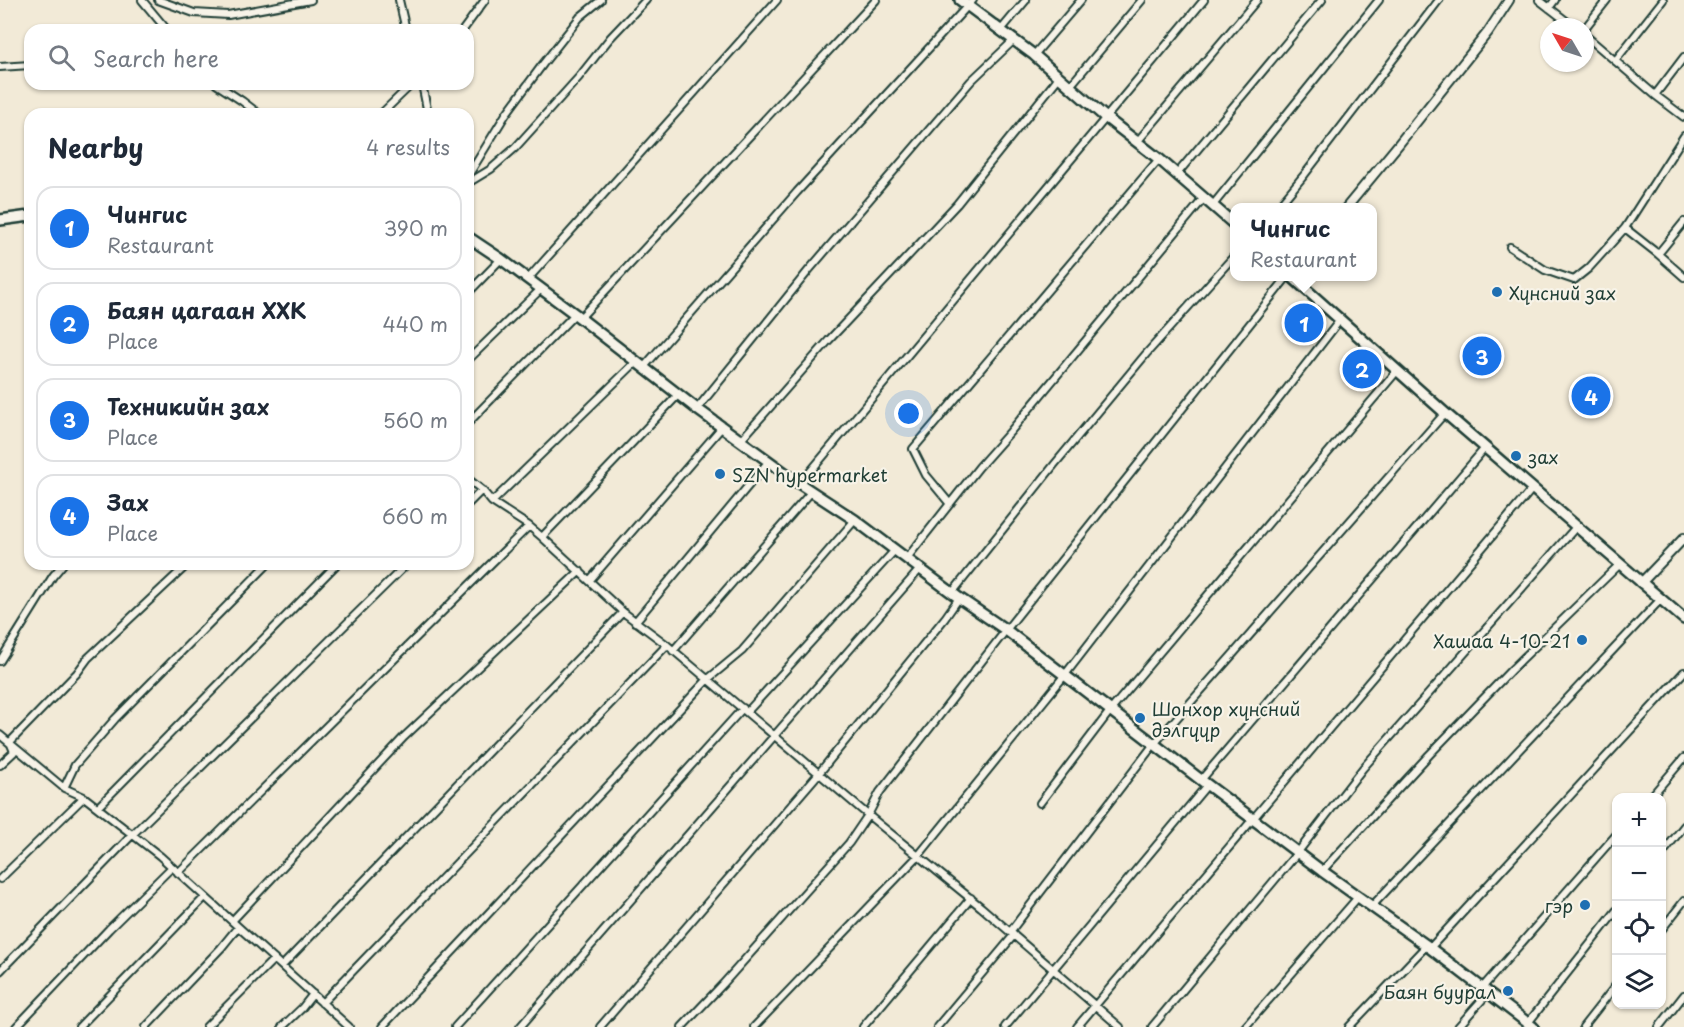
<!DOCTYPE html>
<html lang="en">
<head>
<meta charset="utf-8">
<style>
	:root { --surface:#fff; --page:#f2f2f3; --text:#1f2937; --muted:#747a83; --line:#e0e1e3; --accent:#1a73e8 }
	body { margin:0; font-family:"Playpen Sans",sans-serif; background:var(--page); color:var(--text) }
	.controls { position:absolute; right:18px; bottom:18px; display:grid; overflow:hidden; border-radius:12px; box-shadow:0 2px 4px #0004 }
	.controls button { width:54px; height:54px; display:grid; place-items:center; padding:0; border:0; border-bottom:2px solid var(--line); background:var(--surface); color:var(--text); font:30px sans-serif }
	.compass { position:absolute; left:1540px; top:18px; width:54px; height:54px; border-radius:50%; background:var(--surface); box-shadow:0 2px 4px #0004; rotate:309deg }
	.you { position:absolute; left:909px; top:414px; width:21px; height:21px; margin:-15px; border:4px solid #fff; border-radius:50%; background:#1a73e8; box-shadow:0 0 0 9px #1a73e833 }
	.badge { display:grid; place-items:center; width:39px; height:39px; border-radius:50%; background:var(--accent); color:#fff; font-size:20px; font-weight:700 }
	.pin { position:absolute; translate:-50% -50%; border:3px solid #fff; box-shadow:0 2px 6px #0006 }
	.popup { position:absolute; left:1230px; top:203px; width:147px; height:78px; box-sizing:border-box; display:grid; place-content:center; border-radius:12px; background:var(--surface); filter:drop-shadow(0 2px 4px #0005); font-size:20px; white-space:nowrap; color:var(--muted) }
	.popup b { font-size:22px; color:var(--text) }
	.popup::after { content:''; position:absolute; left:50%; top:100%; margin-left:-12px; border:12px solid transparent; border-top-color:var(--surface) }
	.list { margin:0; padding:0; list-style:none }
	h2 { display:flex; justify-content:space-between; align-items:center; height:78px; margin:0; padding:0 24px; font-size:26px }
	h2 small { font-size:20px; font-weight:400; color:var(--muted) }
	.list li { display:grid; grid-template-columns:39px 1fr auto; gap:18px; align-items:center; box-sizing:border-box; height:84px; margin:0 12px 12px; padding:0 12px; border:2px solid var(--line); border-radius:18px }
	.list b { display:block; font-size:22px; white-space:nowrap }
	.list p { margin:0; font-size:20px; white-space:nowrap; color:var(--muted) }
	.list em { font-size:20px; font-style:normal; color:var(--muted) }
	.icon { flex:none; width:33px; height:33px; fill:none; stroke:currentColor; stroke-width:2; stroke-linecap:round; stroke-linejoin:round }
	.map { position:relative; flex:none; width:1684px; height:1027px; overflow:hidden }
	.search { position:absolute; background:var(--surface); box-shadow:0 2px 4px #0004; left:24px; top:24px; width:450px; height:66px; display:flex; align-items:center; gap:15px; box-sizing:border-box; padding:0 21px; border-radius:18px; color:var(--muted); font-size:22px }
	.panel { position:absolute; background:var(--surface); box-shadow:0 2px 4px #0004; left:24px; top:108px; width:450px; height:462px; border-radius:18px }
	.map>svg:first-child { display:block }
</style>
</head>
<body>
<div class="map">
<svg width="1684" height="1027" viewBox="0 0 1684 1027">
	<rect width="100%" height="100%" fill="#f2ead7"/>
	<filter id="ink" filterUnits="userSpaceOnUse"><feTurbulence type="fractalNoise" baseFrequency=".0167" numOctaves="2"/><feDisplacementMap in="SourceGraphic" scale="12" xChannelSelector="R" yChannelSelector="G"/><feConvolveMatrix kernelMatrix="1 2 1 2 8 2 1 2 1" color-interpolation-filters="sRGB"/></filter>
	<g filter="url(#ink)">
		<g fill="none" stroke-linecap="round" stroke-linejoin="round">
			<defs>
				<path id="minor" d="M142 0 167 30
					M158 0 194 13 228 15 311 0
					M399 0 406 30
					M1539 0 1574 27
					M1549 8 1555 0
					M1585 28 1607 0
					M463 30 485 0
					M1001 30 1026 0
					M1585 35 1655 95 1684 117
					M1034 55 1081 0
					M1615 61 1663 0
					M0 67 30 65
					M216 84 242 101 259 114
					M422 84 428 114
					M1070 86 1142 0
					M1655 95 1684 57
					M381 114 412 84
					M1137 142 1257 0
					M1177 174 1322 0
					M468 176 506 114 543 64 580 17 601 0
					M468 183 491 169 515 148 579 77 610 38 646 0
					M1213 205 1379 0
					M1277 208 1305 174 1439 0
					M1625 228 1658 254 1684 277
					M1510 247 1545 270 1574 280 1589 268 1625 228 1684 136
					M1658 254 1684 222
					M528 279 777 0
					M468 293 501 259
					M580 318 876 0
					M468 360 541 289
					M643 368 797 192 973 0
					M697 409 809 270 971 81 1014 40
					M468 423 575 314
					M741 440 829 340 957 204 1059 77
					M468 479 482 490 492 502 529 526 542 537 623 612 667 645 868 815 981 907 1120 1027
					M800 484 1204 0
					M492 502 636 362
					M468 504 482 490
					M950 504 926 475 913 449 1159 159
					M542 537 678 395
					M907 558 979 467 1010 432 1204 198
					M590 580 722 427
					M952 593 1054 465 1146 354 1235 255
					M635 622 769 461
					M673 651 812 491
					M0 661 53 576 63 564
					M747 712 895 550
					M0 735 64 788 84 797 160 856 349 1027
					M0 765 14 752 10 742 77 673 88 658 188 564
					M1201 780 1485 448
					M64 788 75 765 115 719 268 564
					M1650 798 1684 758
					M1040 803 1110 711 1397 371
					M98 807 337 564
					M1662 854 1684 826
					M1322 871 1429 755 1512 669 1620 564
					M178 873 529 526
					M0 879 84 797
					M1372 906 1661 599
					M232 921 404 737 580 571
					M1662 929 1684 901
					M1010 932 1154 744 1445 413
					M1430 948 1684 672
					M282 966 623 612
					M0 971 133 834 407 564
					M1482 988 1616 835
					M322 1003 667 645
					M1528 1023 1616 911
					M16 1027 109 929 172 867
					M79 1027 205 897
					M146 1027 221 948 238 927
					M206 1027 274 959
					M282 1027 302 1008 313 994
					M382 1027 708 679 742 651 855 520
					M455 1027 743 708
					M520 1027 920 569
					M600 1027 820 772 945 618 959 598
					M682 1027 723 984 849 843 868 815 880 792 1006 630 1288 276
					M754 1027 919 855 1064 676 1340 320
					M863 1027 971 898
					M937 1027 1014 935
					M1005 1027 1207 785
					M1077 1027 1532 489
					M1152 1027 1298 852 1363 768 1576 527
					M1245 1027 1359 896
					M1349 1027 1426 946
					M1458 1027 1488 993
					M1583 1027 1616 985
					M1659 1027 1684 995"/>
				<path id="tertiary" d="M1346 208 1398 145 1488 32 1509 0
					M1641 583 1684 538"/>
				<path id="secondary" d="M960 0 1034 55 1105 117 1159 159 1235 225
					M1291 276 1445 413 1684 619"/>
				<path id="primary" d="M0 220 30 216
					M468 237 501 259 575 314 697 409 800 484 855 520 959 598 1006 630 1201 780 1322 871 1430 948 1533 1027"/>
			</defs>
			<!-- minor casing -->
			<use href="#minor" stroke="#1f3d34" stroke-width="10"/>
			<!-- tertiary casing -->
			<use href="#tertiary" stroke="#1f3d34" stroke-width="12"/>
			<!-- secondary casing -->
			<use href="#secondary" stroke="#1f3d34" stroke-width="14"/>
			<!-- primary casing -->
			<use href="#primary" stroke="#1f3d34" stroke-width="14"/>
			<!-- minor -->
			<use href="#minor" stroke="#f7f3e8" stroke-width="6"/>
			<!-- tertiary -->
			<use href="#tertiary" stroke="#f7f3e8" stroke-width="8"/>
			<!-- secondary -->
			<use href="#secondary" stroke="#f7f3e8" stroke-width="9"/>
			<!-- primary -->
			<use href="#primary" stroke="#f7f3e8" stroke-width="9"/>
		</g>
	</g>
	<!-- markers -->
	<g fill="#1f6fb2" stroke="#f7f3e8" stroke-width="2">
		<circle cx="1497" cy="292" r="6"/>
		<circle cx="1516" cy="456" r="6"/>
		<circle cx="720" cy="474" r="6"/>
		<circle cx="1582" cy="640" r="6"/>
		<circle cx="1140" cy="718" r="6"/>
		<circle cx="1585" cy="905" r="6"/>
		<circle cx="1508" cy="991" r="6"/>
	</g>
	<g text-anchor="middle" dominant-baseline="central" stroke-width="4.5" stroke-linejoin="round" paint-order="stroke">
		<!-- poi labels -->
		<g font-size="18" fill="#1f3d34" stroke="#f7f3e8" text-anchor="start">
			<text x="1509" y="292">Хүнсний зах</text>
			<text x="1528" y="456">зах</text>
			<text x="732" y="474">SZN hypermarket</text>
			<text x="1570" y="640" text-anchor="end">Хашаа 4-10-21</text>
			<text x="1152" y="708">Шонхор хүнсний<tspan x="1152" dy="21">дэлгүүр</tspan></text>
			<text x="1573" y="905" text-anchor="end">гэр</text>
			<text x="1496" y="991" text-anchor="end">Баян буурал</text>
		</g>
	</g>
</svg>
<div class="controls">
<button>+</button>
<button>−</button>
<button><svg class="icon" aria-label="locate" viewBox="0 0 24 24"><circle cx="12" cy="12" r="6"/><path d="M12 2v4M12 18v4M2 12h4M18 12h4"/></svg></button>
<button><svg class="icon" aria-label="layers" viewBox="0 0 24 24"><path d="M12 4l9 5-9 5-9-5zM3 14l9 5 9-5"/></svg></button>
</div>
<svg class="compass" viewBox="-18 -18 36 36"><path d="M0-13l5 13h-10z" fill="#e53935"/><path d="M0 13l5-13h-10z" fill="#747a83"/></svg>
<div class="you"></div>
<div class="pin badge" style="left:1304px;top:323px">1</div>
<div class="popup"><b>Чингис</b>Restaurant</div>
<div class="pin badge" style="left:1362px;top:369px">2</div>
<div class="pin badge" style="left:1482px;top:356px">3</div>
<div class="pin badge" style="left:1591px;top:396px">4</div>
<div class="search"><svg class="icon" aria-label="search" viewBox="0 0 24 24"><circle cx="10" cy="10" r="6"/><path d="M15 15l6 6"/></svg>Search here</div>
<section class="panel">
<h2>Nearby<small>4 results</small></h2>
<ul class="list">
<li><span class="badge">1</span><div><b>Чингис</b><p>Restaurant</p></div><em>390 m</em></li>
<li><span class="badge">2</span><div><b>Баян цагаан ХХК</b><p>Place</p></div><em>440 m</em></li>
<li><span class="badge">3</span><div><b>Техникийн зах</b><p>Place</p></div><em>560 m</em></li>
<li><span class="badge">4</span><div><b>Зах</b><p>Place</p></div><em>660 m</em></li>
</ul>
</section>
</div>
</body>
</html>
